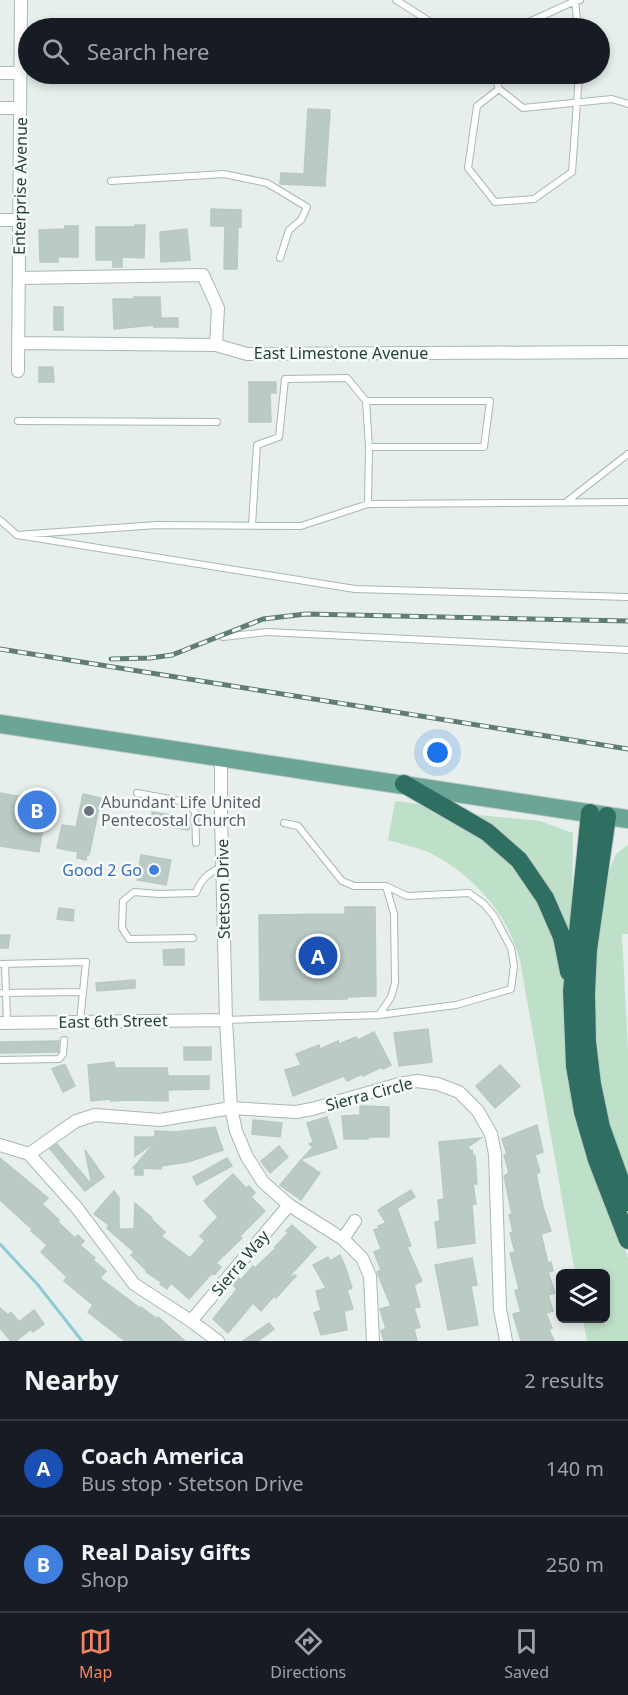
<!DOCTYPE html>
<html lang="en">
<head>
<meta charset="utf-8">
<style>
	:root { --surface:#171b24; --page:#242831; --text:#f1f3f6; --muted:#9ea1a6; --line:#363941; --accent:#f4845f }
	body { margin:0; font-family:"Noto Sans",sans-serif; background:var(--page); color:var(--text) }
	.controls { position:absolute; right:18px; bottom:18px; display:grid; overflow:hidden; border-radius:9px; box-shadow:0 3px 9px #0003 }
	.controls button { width:54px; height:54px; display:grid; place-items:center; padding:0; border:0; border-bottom:2px solid var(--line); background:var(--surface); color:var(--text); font:30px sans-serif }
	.you { position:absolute; left:438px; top:753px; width:21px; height:21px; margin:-15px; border:4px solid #fff; border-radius:50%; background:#1a73e8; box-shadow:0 0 0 9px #1a73e833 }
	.badge { display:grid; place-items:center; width:39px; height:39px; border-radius:50%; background:var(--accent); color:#fff; font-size:20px; font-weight:700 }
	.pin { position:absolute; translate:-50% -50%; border:3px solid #fff; box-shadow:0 2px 6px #0006 }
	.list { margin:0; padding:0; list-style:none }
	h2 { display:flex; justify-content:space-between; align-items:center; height:78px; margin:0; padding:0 24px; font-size:26px }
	h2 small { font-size:20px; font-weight:400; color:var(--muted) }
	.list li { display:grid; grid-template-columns:39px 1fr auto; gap:18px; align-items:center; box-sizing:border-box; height:96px; padding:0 24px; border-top:2px solid var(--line) }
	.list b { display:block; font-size:22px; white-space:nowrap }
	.list p { margin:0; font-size:20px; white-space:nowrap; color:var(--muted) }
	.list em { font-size:20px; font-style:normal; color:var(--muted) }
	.icon { flex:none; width:33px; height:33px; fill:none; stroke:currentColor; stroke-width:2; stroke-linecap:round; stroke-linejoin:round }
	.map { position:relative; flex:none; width:628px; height:1341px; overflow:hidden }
	.search { position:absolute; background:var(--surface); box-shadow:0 3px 9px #0003; left:18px; right:18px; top:18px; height:66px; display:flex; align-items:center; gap:15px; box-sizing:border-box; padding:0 21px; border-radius:33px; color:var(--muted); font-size:22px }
	.sheet { height:270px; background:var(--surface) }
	nav { display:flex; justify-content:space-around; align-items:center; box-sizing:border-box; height:84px; border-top:2px solid var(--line); background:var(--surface); font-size:16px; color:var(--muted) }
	nav a { display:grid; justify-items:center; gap:3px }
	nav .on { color:var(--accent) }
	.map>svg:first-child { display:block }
</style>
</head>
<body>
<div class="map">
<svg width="628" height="1341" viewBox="0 0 628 1341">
	<rect width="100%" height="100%" fill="#e6efeb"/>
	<!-- green -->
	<path fill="#bfe0c8" d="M395 801 418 804 449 816 482 837 513 864 540 900 557 939 564 974 567 1064 583 1144 628 1258V1341H587L583 1319 606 1318V1274L575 1273 520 960C517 951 514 942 510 933 494 899 462 868 428 852 416 847 401 844 388 840Z
		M479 815 540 821 573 833 571 949 561 915 479 819Z
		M628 845V934H622L628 1051V1184L612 1140 595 1053 594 997 597 945 610 868 616 854Z"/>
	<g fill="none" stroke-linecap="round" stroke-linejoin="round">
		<!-- stream -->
		<path stroke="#8ec9d4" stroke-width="3" d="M0 1244 38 1285 82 1341"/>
	</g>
	<!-- building -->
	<path fill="#bbcac4" stroke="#b8c9c2" stroke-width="1.5" d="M308 109 330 110 325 186 280 184 281 173 304 174Z
		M211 209 241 210V227H238L237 269H224L225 226H211Z
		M135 225H145L144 258 122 257V267H113V260H96V227H135Z
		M65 226H78V257H58V262H40L39 230 65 229Z
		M187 229 190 260 161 262 160 232Z
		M134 297H160L161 318H178V327H154V325L114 329 113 299H134Z
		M54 307H63V330H54Z
		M39 367H53L54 382H39Z
		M249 382H276V393H270L271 422H249Z
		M0 793 47 801 39 852 0 846Z
		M83 794 101 798 89 855 87 854 86 860 77 858 78 852 57 848 62 825 76 827Z
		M152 812 190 818 189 830 150 824Z
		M141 855 171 860 166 885 137 880Z
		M345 907H375L376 996 347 997V999L260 1000 259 915 345 914Z
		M59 908 74 910 73 921 57 919Z
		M0 935H10L8 948H0Z
		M184 949V965H164L163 950Z
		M135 980V988L97 991 96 983Z
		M428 1029 432 1062 399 1066 394 1033Z
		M374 1032 391 1065 383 1069 382 1067 363 1076 362 1074 347 1081 344 1076 293 1096 285 1070 301 1065 296 1054 319 1045 320 1049 338 1041 339 1044 356 1037 358 1040Z
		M59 1041 58 1052 0 1053V1042Z
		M184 1047H211V1060H184Z
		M114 1062 115 1068H167L168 1076H209V1089L168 1090V1101L130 1100 111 1101V1099L91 1101 88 1065Z
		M62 1065H65L75 1086 63 1092 52 1069Z
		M500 1065 520 1086 495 1108 476 1086Z
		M360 1106 389 1107V1137H368V1139H344L342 1116 360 1115Z
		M327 1117 337 1148 302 1159 313 1147 309 1144 313 1142 307 1123Z
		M253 1120 282 1123 280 1137 252 1134Z
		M537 1125 543 1152 535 1155 540 1172 536 1174 543 1207 551 1231 541 1234 548 1263 551 1262 553 1271 548 1272 555 1293 548 1295 553 1311 546 1313 552 1328 549 1329 554 1341H521L513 1314 521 1312 515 1291 519 1289 510 1253 515 1252 510 1233 513 1232 509 1215 512 1214 504 1176 509 1173 504 1155 507 1154 502 1139Z
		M215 1127 223 1150 188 1162 161 1166V1169L143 1168V1175H135V1168H133L151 1147 150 1146 135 1156V1137H155V1131L176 1132Z
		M481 1138 468 1147 470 1151 472 1150 473 1156H475L477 1184H473L476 1204H472L475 1243 438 1248 435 1222 440 1221 438 1200 444 1199 439 1142Z
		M57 1144 92 1185 85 1150 104 1177 85 1191 50 1149Z
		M279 1146 288 1157 270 1173 261 1161Z
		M0 1158 48 1198 42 1204 59 1220 58 1222 75 1238 78 1235 84 1241 80 1245 95 1258 93 1260 106 1271 100 1278 140 1308 141 1307 157 1319 158 1317 185 1341H125L88 1312 93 1305 64 1281 67 1277 41 1252 47 1245 31 1231 33 1230 0 1200Z
		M227 1158 232 1166 197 1185 193 1177Z
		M301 1160 320 1173 301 1200 280 1185Z
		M233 1174 246 1188 249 1186 255 1193 251 1197 265 1211 240 1236 242 1238 216 1263 221 1267 214 1275 212 1273 189 1299 171 1283 167 1289 160 1284 161 1282 146 1272 147 1271 131 1255 134 1252 107 1228 109 1225 94 1214 114 1191 119 1198V1229H134L135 1203 152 1218 151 1219 165 1232 161 1236 190 1258 205 1241 200 1236 218 1217 204 1201Z
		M411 1190 415 1197 397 1208 411 1246 407 1247 422 1281 414 1285 420 1307 414 1308 420 1327 414 1329 417 1341H384L381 1331 386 1329 380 1309 391 1306 377 1272 381 1270 374 1252 381 1249 374 1230 379 1228 378 1226 386 1223 378 1210Z
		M292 1225 316 1247 287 1279 295 1275 296 1276 276 1298 274 1296 261 1311 253 1303 228 1333 213 1319 237 1289 233 1285 239 1278 241 1280 253 1266 255 1268 276 1248 275 1247 288 1233 286 1231Z
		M340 1255 345 1266 352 1288 347 1290 353 1309 344 1311 347 1330 321 1335 314 1313 321 1310 316 1291 326 1288 313 1265 328 1257 330 1261Z
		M472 1258 477 1285 471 1286 478 1325 448 1330 435 1265Z
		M0 1308 8 1315 11 1312 19 1322 34 1310 44 1324 33 1332 31 1329 16 1341H11L0 1328Z
		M269 1323 274 1329 258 1341H243Z"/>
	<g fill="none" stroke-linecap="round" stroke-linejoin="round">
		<defs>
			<path id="lane" d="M396 0 440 28
				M575 1 578 28
				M518 28 520 26 575 1 580 0
				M494 74 499 89 523 108 612 99 628 104
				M499 89 477 106 468 168 495 202 534 199 572 172 579 74
				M111 181 224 174 267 183 307 207 301 220 289 230 280 258
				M18 421 217 422
				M628 502 368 504 301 526 157 525 17 535 355 589 628 597
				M565 503 628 454
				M368 504 369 447 366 401H490L484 447H369
				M0 520 17 535
				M252 525 257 445 279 437 285 379 347 378 366 401
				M223 637 267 632 628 650
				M137 793 186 802 195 812 196 843
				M284 823 298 826 342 881 354 886H386L394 914 395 983 391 997 379 1015
				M193 938 129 939 122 928 123 901 134 892 159 894 196 893C201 879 208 873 222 867
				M0 964 86 962 80 1022
				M5 964 7 1022
				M0 993 82 992
				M226 1020 379 1015 456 1005 511 989 514 966 511 948 494 916 484 904 469 893 407 896 386 886
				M0 1060 59 1059 63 1054 64 1040"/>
			<path id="street" d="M0 73H20
				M0 108H20
				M0 220H19
				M19 278 203 275 218 308 216 345
				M18 343 216 345 247 354 628 352
				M18 371 21 0
				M221 758V816L226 1020 231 1108 236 1131 247 1157 263 1182 289 1205 343 1239 362 1258 370 1276 373 1341
				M0 1023 226 1020
				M0 1145 29 1154 77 1208 134 1284 191 1321 218 1341
				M29 1154 76 1121 95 1115 160 1120 231 1108 296 1112 312 1109 399 1084 417 1081 438 1084 459 1092 478 1111 491 1134 495 1154 500 1309 506 1341
				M343 1239 355 1221
				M191 1321 289 1205"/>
			<path id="primary" d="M0 724C209 757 419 786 628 819"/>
			<path id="highway" d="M404 784 487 832 519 860 545 898 562 937 569 972
				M590 813 572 991 575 1066 583 1112 597 1160 628 1240
				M607 816 588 950 586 993 587 1042 592 1084 601 1127 628 1202"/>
		</defs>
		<!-- lane casing -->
		<use href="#lane" stroke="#a8b8b2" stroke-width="8"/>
		<!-- street casing -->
		<use href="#street" stroke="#a8b8b2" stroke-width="14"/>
		<!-- primary casing -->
		<use href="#primary" stroke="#c2cac8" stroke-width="20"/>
		<!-- highway casing -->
		<use href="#highway" stroke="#c2cac8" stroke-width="20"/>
		<!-- lane -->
		<use href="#lane" stroke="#fff" stroke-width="6"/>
		<!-- street -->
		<use href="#street" stroke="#fff" stroke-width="12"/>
		<!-- primary -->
		<use href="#primary" stroke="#6aa596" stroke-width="18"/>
		<!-- highway -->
		<use href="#highway" stroke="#2f6f62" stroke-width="18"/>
		<defs>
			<path id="rail" d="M0 649 628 749
				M111 659 150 658 172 655 263 619 306 614 628 621"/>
		</defs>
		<!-- rail casing -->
		<use href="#rail" stroke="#5f7d75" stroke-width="5"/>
		<!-- rail -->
		<use href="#rail" stroke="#f7fbf9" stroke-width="3" stroke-dasharray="9" stroke-linecap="butt"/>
	</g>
	<!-- markers -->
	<circle fill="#6b7280" stroke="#f7fbf9" stroke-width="2" cx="89" cy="811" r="6"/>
	<circle fill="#3f7fe0" stroke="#f7fbf9" stroke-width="2" cx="154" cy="870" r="6"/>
	<g text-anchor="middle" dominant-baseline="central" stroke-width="5" stroke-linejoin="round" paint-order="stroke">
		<!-- street labels -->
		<g font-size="16" fill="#24423a" stroke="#f7fbf9">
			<text transform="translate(20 186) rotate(-89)">Enterprise Avenue</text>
			<text x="341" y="353">East Limestone Avenue</text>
			<text transform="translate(223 889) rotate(-91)">Stetson Drive</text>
			<text transform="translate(113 1021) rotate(-1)">East 6th Street</text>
			<text transform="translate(369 1094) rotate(-15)">Sierra Circle</text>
			<text transform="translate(240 1263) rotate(-50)">Sierra Way</text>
		</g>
		<!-- worship labels -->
		<g font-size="16" fill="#5b616d" stroke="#f7fbf9" text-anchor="start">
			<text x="101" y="802">Abundant Life United<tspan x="101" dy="18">Pentecostal Church</tspan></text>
		</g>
		<!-- shop labels -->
		<g font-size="16" fill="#366cbe" stroke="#f7fbf9" text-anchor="end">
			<text x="142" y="870">Good 2 Go</text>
		</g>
	</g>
</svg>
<div class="controls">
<button><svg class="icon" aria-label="layers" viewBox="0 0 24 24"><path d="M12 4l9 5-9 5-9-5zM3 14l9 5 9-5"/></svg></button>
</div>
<div class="you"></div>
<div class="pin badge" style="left:318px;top:956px;background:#1a4fb4">A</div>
<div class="pin badge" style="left:37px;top:810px;background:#3f7fe0">B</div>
<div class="search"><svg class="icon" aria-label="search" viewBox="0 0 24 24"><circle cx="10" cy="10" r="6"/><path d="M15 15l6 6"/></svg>Search here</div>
</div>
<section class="sheet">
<h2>Nearby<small>2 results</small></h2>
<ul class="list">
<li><span class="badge" style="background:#1a4fb4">A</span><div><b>Coach America</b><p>Bus stop · Stetson Drive</p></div><em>140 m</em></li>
<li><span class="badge" style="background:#3f7fe0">B</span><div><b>Real Daisy Gifts</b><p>Shop</p></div><em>250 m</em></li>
</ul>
</section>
<nav>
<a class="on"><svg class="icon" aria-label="map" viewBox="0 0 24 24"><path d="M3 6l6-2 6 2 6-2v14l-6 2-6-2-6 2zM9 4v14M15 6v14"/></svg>Map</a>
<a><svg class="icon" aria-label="directions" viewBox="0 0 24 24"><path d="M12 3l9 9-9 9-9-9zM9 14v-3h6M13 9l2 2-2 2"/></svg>Directions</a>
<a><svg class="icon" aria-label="saved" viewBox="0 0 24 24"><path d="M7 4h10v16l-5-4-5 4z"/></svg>Saved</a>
</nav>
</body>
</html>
